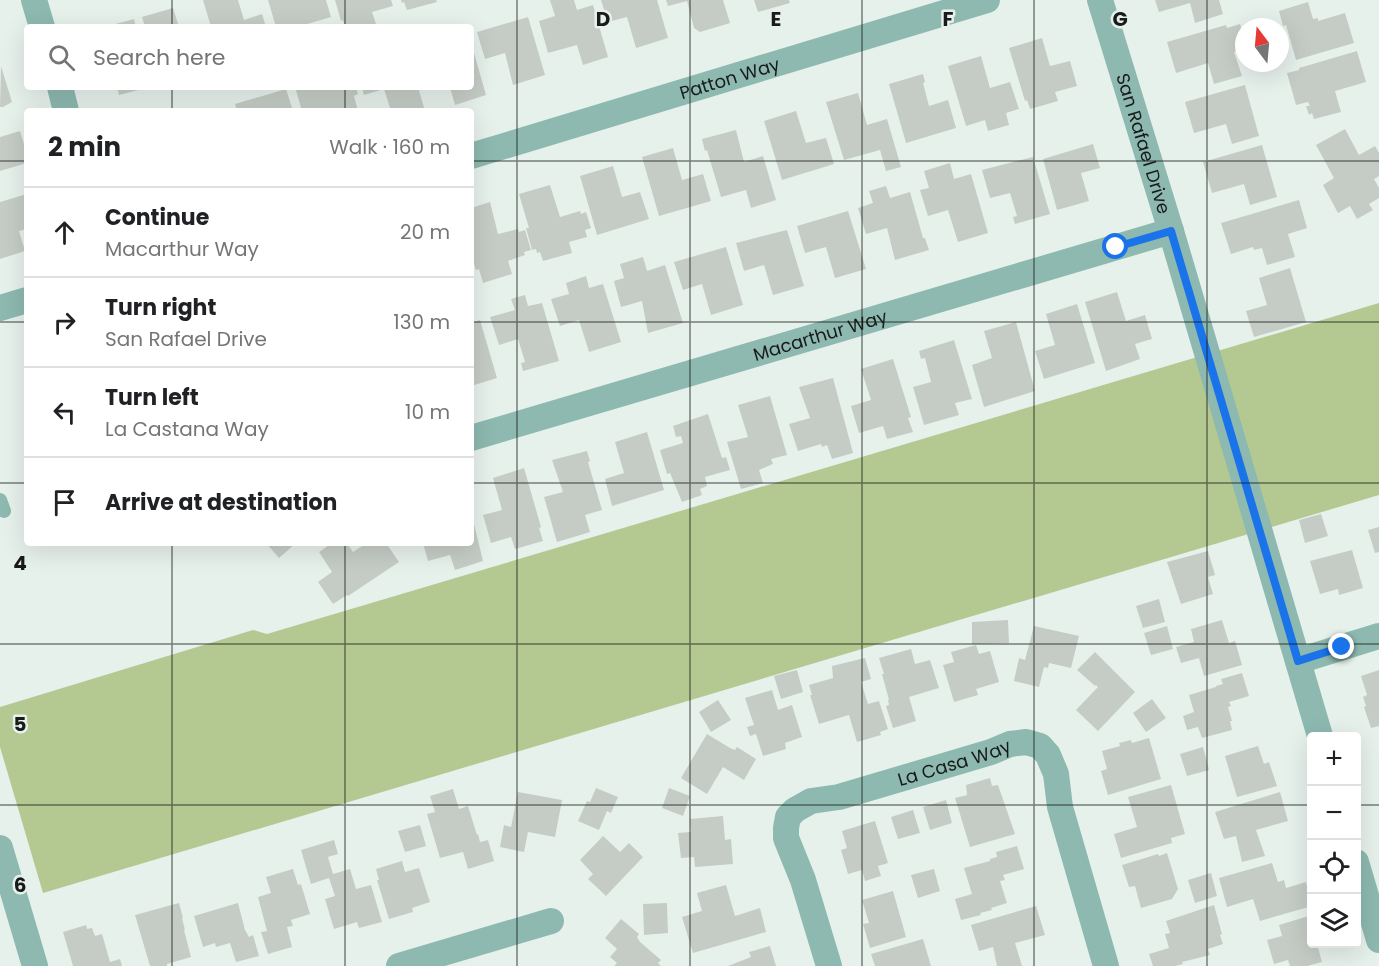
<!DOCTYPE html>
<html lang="en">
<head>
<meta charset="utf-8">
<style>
	:root { --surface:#fff; --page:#f6f6f6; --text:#202124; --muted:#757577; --line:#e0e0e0 }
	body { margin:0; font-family:Poppins,sans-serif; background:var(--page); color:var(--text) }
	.controls { position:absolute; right:18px; bottom:18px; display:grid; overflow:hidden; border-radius:6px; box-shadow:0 6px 24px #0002 }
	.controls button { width:54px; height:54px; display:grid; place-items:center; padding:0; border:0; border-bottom:2px solid var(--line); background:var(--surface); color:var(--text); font:30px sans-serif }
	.compass { position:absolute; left:1235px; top:18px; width:54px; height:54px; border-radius:50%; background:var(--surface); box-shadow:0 6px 24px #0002; rotate:344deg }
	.stop { position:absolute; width:18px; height:18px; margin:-14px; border:4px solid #1a73e8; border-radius:50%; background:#fff }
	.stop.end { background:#1a73e8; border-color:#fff; box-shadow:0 2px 6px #0008 }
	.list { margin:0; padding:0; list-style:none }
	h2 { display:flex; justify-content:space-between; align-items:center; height:78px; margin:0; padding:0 24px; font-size:26px }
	h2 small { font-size:20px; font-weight:400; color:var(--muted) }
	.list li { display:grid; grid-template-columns:39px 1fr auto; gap:18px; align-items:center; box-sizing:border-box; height:90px; padding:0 24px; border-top:2px solid var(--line) }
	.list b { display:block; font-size:22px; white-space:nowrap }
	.list p { margin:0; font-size:20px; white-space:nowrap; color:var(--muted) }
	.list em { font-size:20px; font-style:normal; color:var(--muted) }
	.icon { flex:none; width:33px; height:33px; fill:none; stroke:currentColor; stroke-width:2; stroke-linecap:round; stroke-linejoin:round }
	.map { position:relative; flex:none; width:1379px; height:966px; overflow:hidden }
	.search { position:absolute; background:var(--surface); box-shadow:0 6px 24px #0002; left:24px; top:24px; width:450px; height:66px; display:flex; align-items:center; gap:15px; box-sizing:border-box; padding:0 21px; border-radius:6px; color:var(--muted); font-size:22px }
	.panel { position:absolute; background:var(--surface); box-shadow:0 6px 24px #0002; left:24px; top:108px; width:450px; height:438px; border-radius:6px }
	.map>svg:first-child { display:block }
</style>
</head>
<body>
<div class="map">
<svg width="1379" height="966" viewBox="0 0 1379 966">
	<rect width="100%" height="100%" fill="#e7f1ec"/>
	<!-- green -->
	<path fill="#b4c991" d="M1379 303V495L43 893 0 747V707L253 630 267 634Z"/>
	<!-- building -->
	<path fill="#c5ccc5" d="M203 0H238L244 20 262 14 266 27H211Z
		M268 0H326L331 17 304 25V27H276Z
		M335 0H391L393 6 372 12 376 24 364 27H345L343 20 341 21Z
		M401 0H436L437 2 407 10 404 2 402 3Z
		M550 0H574L577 10 593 5 608 57 583 65 577 45 548 53 539 21 555 16Z
		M601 0H657L668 38 636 48 627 17 608 22Z
		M666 0H723L730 23 700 32 694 28 687 1 668 6Z
		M754 0H789L790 3 758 12Z
		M1155 0H1219L1223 14 1195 23 1190 3 1159 12Z
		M1308 2 1313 19 1318 18V21L1345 13 1354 43 1296 60 1286 25 1283 26 1279 11Z
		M173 8 179 27H145L142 17Z
		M528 17 545 75 513 85 505 53 485 59 477 32Z
		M134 19 136 27H108V26Z
		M1240 24 1244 38V49L1234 52 1242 76 1214 84 1208 63 1176 73 1167 42 1226 25 1227 28Z
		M1042 38 1050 66 1070 61 1077 86 1055 92 1058 101 1030 109 1027 100 1025 101 1009 48Z
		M472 46 486 95 455 105 450 87H471Z
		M1357 51 1366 82 1335 91 1341 112 1314 119 1312 113 1309 115 1306 106H1310L1308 102 1296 105 1287 73 1299 70V68Z
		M981 56 990 88 1010 82 1019 109 1006 113 1009 125 988 131 985 120 966 126 948 66Z
		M1 66 12 102 3 107H0Z
		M923 74 925 82 923 83 929 106 948 100 956 128 906 143 889 84Z
		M1245 85 1259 136 1232 144 1226 124 1194 133 1185 102Z
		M117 87H145L146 88 119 95Z
		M295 87H356L358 94 354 96 358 111H323L322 108 302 111Z
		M362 87H418L425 111H391L384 89 364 95Z
		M286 89 293 111H237L235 104Z
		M858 93 867 125 887 119 901 167 886 171 880 150 844 160 826 102Z
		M796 111 806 143 826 138 834 164 782 180 764 121Z
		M1345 129 1359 155 1375 146 1379 153V176L1374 179 1379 188V198L1369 204 1373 210 1357 219 1350 206 1338 213 1323 185 1334 178 1316 145Z
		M736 130 744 162 763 156 776 200 751 208 746 190 721 197 707 150 705 151 702 139Z
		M20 131 27 154V163L0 171V137Z
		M1093 144 1100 168 1081 173 1089 201 1057 210 1043 159Z
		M1262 145 1277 197 1250 205 1244 184 1212 193 1203 162Z
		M673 148 682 180 703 174 711 201 659 216 642 157Z
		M1033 157 1050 214 1015 224 1013 217 1017 216 1010 193 990 198 982 170Z
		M950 163 954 179 971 174 988 233 958 242 948 210 928 216 920 190 929 188 924 171Z
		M613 166 622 197 640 192 649 219 597 235 580 176Z
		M550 185 560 217 580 211 581 214 586 212 591 228 585 230 587 237 569 242 572 253 543 261 540 252 537 253 536 249 532 250 526 228H529L519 194Z
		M886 186 890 198 910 192 923 238H925L929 250 895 260 887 228 866 234 858 208 873 203 869 191Z
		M27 194V229L19 231 25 251 0 259V202Z
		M1299 200 1307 228 1288 234 1295 257 1267 265 1262 248 1254 250 1253 247 1231 254 1221 223Z
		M490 202 498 234 518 229 519 232 525 230 531 250 524 252 525 255 508 261 512 274 483 283 479 269 476 270 471 254V208Z
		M848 211 866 269 835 278 826 247 805 253 797 226Z
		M787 230 804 286 773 295 764 265 744 271 736 243Z
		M726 247 743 305 711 315 702 284 683 290 674 262Z
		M643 257 647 271 665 265 683 323 648 333 642 301 621 307 614 281 624 278 620 264Z
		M1290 268 1306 322 1254 337 1246 311 1267 305 1259 278Z
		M586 276 589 288 603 284 621 342 589 352 579 320 560 326 551 299 569 294 566 283Z
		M1117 292 1126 321 1145 315 1152 339 1135 344 1140 359 1106 371 1085 302Z
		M525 295 528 306 542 303 559 361 523 371 521 363 525 362 518 339 499 345 490 317 515 310 511 299Z
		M1077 304 1095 363 1044 379 1035 351 1055 345 1046 314Z
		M480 320 497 378 471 386V323Z
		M1016 322 1035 391 984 407 972 365 992 358 984 331Z
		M954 340 972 399 955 403 959 415 924 425 913 387 931 382 925 358 921 359 919 351Z
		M893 359 911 417 908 418 913 432 887 439 883 426 859 433 851 406 871 400 861 369Z
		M833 378 853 453 832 459 827 445 822 447 821 444 798 451 789 424 810 418 799 387Z
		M770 396 787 455 771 459 773 464 759 470 763 483 741 489 727 442 748 437 738 405Z
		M708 414 722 458 726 457 730 470 705 477 707 486 700 489 702 495 682 502 670 473 667 474 660 450 683 443 681 436 676 437 673 426Z
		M647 432 664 490 612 506 605 479 624 473 615 442Z
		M587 451 590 461 588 462 602 510 585 515 590 532 557 542 544 497 563 492 552 460Z
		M524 468 541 527 539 528 543 541 515 549 511 537 491 543 483 515 502 510 493 478Z
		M1321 514 1328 536 1305 543 1299 520Z
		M472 516 483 561 455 570 450 555 428 561 423 543H471Z
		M1379 527V552L1375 553 1368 530Z
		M266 543H296L279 558Z
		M332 543H347L353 552 367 543H386L399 562 348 596 347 595 333 604 318 582 332 572 319 552Z
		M1352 550 1363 588 1339 595 1338 589 1320 594 1310 561Z
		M1208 551 1215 575 1208 577 1213 594 1181 604 1167 562Z
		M1159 599 1165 622 1143 628 1136 606Z
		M1008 620 1009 643 972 644V622Z
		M1222 620 1229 643 1235 641 1242 665 1204 676 1199 658 1181 663 1176 647 1194 642 1191 629Z
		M1034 626 1079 636 1071 668 1049 663 1048 668 1044 667 1039 687 1014 681 1019 658 1025 660Z
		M1167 626 1173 649 1151 655 1144 633Z
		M976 645 979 654 990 651 999 682 976 689 978 695 954 702 943 665 954 662 951 652Z
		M911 649 915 664 930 660 939 688 909 697 916 721 893 728 886 706 889 705 888 700H889L882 674H884L879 658Z
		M1095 652 1135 692 1098 731 1076 710 1098 687 1096 685 1095 686 1077 670Z
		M865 658 871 679 861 682 868 704 879 701 888 729 880 732 881 735 857 742 849 715 819 724 810 695H812L809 685 833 678 832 666Z
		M797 670 803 692 781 699 774 676Z
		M1379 670V726L1371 728 1364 707 1366 706 1363 697 1367 695 1361 676Z
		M1242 673 1249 696 1229 702 1231 706 1228 707 1232 721H1230L1232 730 1202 738 1198 727 1187 730 1183 716 1194 712 1189 695 1216 687V686L1223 684 1221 679Z
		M772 690 778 710 792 705 802 737 785 743 786 749 763 756 756 734 750 736 747 727 754 725 745 698Z
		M1152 699 1166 718 1146 732 1133 713Z
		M718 700 731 720 711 732 699 712Z
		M707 734 730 748 735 750 737 747 756 759 744 780 723 767 707 794 681 778Z
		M1149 738 1161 779 1108 795 1101 771 1107 769 1102 751 1120 746 1119 743 1131 740 1132 743Z
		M1258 746 1264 764 1269 762 1277 786 1237 797 1225 756Z
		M1203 747 1209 770 1187 776 1180 754Z
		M990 778 992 786 998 785 1015 834 970 847 955 798 967 795 966 785Z
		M1171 785 1185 834 1171 838 1172 843 1121 858 1114 834 1137 827 1128 797Z
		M596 788 618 797 611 813 607 811 599 830 578 821 587 801 590 802Z
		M669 788 690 796 683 816 662 808Z
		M453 789 459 809 468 806 477 835 478 834 480 842 488 840 494 861 468 869 463 852 440 858 427 814 435 812 430 796Z
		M518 792 562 800 555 837 528 832 524 852 500 847 504 825 511 827Z
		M1280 792 1288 821 1256 830 1265 856 1242 862 1236 836 1224 839 1215 812Z
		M946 800 952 823 930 830 923 807Z
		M913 810 920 833 898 839 891 817Z
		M723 816 725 840 731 839 733 864 695 867 694 857 681 858 678 833 691 832 690 819Z
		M875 821 888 863 878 866 881 876 865 881 862 870 848 874 841 850 847 848 842 831Z
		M420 825 426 846 405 852 398 831Z
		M603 836 620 852 629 843 643 857 606 896 588 879 593 874 580 860Z
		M334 840 338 854 328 857 333 874 350 869 356 889 371 885 382 922 359 928 357 922 334 929 325 899 335 896 329 878 311 884 301 850Z
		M1017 846 1024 869 1003 875 1005 880 1000 881 1007 903 991 908 992 910 980 913 981 915 961 920 955 899 972 894 964 868 990 861V859L997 857 996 852Z
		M1167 853 1178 889 1172 899 1141 908 1135 886 1129 887 1122 865 1158 854 1159 856Z
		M402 861 405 872 419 868 430 902 412 908 413 912 389 919 377 880H379L376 869Z
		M1272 863 1278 882 1284 880 1286 888 1306 882 1312 906 1260 921 1253 899 1227 907 1219 878Z
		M293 869 298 885 301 884 310 914 291 920 293 926 287 927 292 947 268 954 261 932 267 931 258 897 271 893 266 877Z
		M934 869 940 891 918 898 911 875Z
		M1211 873 1217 896 1195 903 1188 880Z
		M726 885 735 916 760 908 766 932 693 953 682 917 702 911 697 893Z
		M893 891 906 937 870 948 863 924 869 923 862 900Z
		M179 903 183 918H182L185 930H184L191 957 167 964V966H150L135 915Z
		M238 903 245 930 249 937 253 935 259 956 236 962 230 943 216 947 215 943 203 947 194 916Z
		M667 903 668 933 644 935 643 904Z
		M1214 905 1222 934 1220 935 1223 944 1208 949 1210 955 1182 962 1183 964 1175 966H1153L1149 954 1169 948 1165 934 1170 933 1166 921Z
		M1036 906 1045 935 1015 943 1022 966H997L993 947 979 951 971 925Z
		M1312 915V944H1317L1322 962 1307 966H1290L1288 960 1274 964 1267 940 1282 936 1279 925Z
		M621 919 639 934 637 937 640 942 661 960 658 963 661 966H614L617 963 610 957 617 949 605 938Z
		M86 925 87 929 92 928 95 936 102 934 110 962 120 959 122 966H73L63 932Z
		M923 939 931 966H875L871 954Z
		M770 946 776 966H728L751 957 749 952Z"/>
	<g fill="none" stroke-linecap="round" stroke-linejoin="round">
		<!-- lane -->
		<path stroke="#8db9b0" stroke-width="14" d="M0 500 4 511"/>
		<!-- street -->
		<g stroke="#8db9b0" stroke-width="26">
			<path d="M34 0 42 27"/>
			<path id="s1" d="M1100 0 1171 231 1320 736"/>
			<path d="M60 87 66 111"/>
			<path id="s2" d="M471 156 987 0"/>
			<path d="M0 308 27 300"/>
			<path id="s3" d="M471 438 1171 231"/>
			<path d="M1298 661 1379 636"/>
			<path d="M0 848 35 966"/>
			<path d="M1356 862 1379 940"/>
			<path d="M399 966 551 921"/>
			<path id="s4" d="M829 966 803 880 786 838V828L788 817 795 810 811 801 839 797 991 752 1010 744 1026 742 1040 746 1048 755 1056 774 1060 807 1106 966"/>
		</g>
	</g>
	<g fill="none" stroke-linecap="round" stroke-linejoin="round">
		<!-- route -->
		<path stroke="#1a73e8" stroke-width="8" d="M1116 247 1171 231 1298 661 1342 647"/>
	</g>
	<!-- grid -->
	<path fill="none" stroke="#181b19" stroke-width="1.5" stroke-opacity="0.55" d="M172 0V27M345 0V27M517 0V966M690 0V966M862 0V966M1034 0V966M1207 0V966M172 87V111M345 87V111M0 161H27M471 161H1379M0 322H27M471 322H1379M0 483H27M471 483H1379M172 543V966M345 543V966M0 644H1379M0 805H1312M1356 805H1379"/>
	<g text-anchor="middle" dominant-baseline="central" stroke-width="5" stroke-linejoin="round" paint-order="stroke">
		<!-- street labels -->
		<g font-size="18" fill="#181b19" stroke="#e7f1ec">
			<text stroke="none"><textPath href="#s2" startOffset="270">Patton Way</textPath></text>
			<text stroke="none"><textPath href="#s1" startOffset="150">San Rafael Drive</textPath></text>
			<text stroke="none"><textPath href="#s3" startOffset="364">Macarthur Way</textPath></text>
			<text stroke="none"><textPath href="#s4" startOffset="333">La Casa Way</textPath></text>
		</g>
	</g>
	<g font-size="20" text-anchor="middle" font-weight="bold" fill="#181b19" stroke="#e7f1ec" stroke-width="5" stroke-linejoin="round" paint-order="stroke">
		<text x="603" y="26">D</text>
		<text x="776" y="26">E</text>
		<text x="948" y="26">F</text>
		<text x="1120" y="26">G</text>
		<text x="20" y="570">4</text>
		<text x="20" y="731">5</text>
		<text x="20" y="892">6</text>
	</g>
</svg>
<div class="controls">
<button>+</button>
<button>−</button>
<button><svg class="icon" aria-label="locate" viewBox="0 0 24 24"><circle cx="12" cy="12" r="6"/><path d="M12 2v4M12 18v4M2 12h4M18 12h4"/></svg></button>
<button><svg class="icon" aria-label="layers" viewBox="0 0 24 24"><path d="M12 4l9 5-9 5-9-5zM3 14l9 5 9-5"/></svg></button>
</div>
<svg class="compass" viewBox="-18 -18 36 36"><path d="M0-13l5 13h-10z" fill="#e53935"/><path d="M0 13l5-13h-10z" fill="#757577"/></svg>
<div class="stop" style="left:1116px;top:247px"></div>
<div class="stop end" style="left:1342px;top:647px"></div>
<div class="search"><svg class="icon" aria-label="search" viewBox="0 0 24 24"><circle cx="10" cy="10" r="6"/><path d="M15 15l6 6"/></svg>Search here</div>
<section class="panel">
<h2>2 min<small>Walk · 160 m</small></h2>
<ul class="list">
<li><svg class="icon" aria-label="ahead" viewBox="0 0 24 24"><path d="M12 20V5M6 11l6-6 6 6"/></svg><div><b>Continue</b><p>Macarthur Way</p></div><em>20 m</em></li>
<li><svg class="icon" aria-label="right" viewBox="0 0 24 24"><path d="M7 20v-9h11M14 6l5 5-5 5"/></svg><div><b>Turn right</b><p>San Rafael Drive</p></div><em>130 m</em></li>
<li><svg class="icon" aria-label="left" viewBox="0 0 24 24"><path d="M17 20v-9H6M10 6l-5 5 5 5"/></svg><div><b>Turn left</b><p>La Castana Way</p></div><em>10 m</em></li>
<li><svg class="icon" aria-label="arrive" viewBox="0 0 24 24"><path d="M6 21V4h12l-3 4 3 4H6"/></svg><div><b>Arrive at destination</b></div></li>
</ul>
</section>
</div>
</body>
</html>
